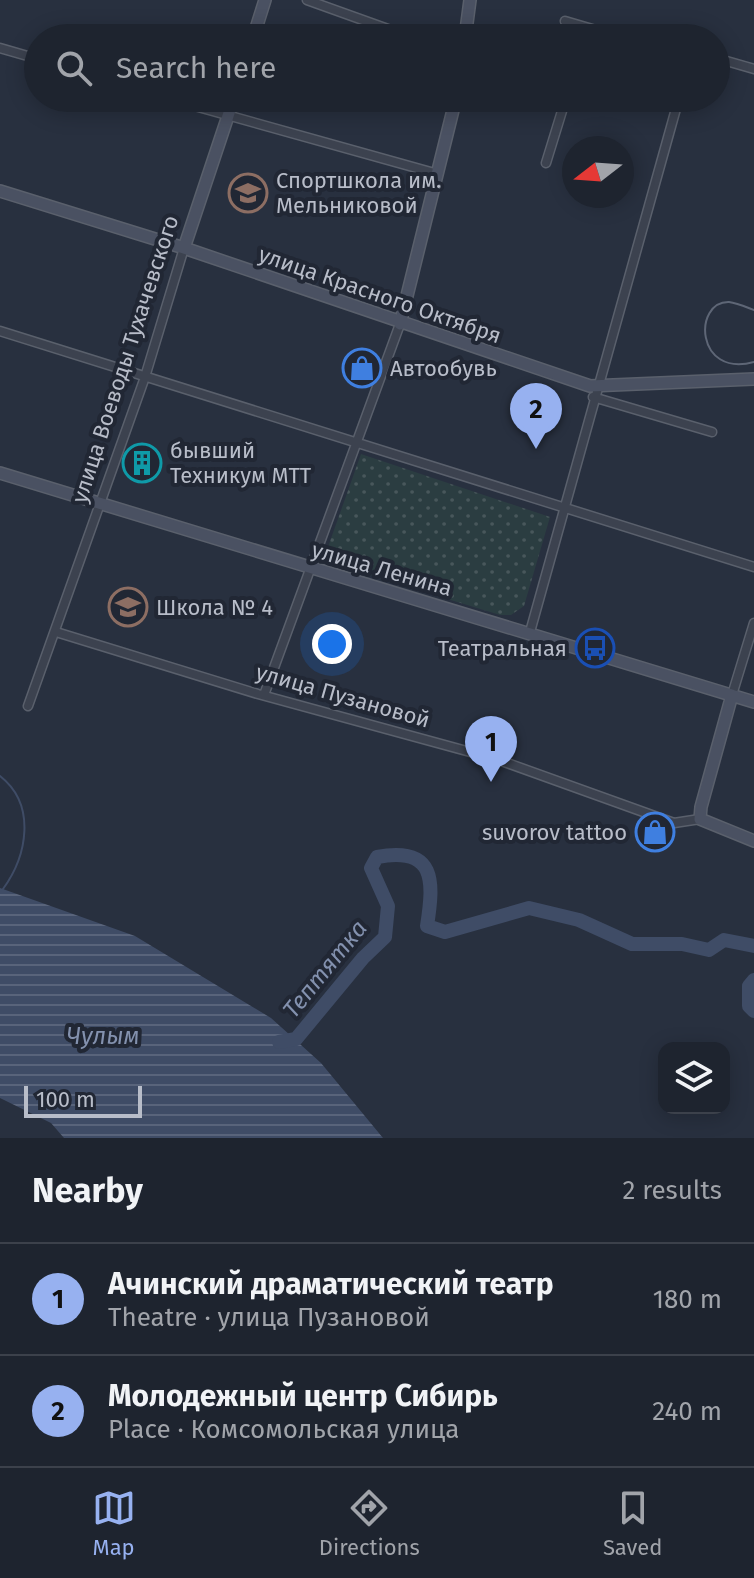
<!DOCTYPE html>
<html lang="en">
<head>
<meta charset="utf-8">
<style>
	:root { --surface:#1e242f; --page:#262c37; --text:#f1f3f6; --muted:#a1a4aa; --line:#3c414b; --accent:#97b1f0 }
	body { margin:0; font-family:"Fira Sans",sans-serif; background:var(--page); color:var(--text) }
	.controls { position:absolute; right:24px; bottom:24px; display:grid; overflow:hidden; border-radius:16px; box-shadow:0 4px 20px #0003 }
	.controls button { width:72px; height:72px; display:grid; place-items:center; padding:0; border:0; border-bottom:2px solid var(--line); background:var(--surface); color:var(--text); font:40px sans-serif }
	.compass { position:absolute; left:562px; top:136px; width:72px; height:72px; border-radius:50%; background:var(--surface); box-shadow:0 4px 20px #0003; rotate:253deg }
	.scale { position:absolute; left:24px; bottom:20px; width:118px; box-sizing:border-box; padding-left:8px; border:4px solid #b8bdc9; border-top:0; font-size:22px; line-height:28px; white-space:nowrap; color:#b8bdc9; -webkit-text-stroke:6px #212734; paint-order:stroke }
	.you { position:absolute; left:332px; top:644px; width:28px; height:28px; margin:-20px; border:6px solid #fff; border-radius:50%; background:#1a73e8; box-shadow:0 0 0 12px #1a73e833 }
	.badge { display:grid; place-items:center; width:52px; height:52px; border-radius:50%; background:var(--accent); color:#111; font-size:26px; font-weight:700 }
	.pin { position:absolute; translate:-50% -66px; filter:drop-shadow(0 2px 4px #0008) }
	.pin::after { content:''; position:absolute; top:42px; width:28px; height:24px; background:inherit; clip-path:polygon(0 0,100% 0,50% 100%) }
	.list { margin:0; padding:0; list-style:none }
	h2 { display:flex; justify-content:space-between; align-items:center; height:104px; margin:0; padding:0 32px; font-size:34px }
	h2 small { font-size:26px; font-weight:400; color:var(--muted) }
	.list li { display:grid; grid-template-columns:52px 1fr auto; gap:24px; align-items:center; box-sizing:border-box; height:112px; padding:0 32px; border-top:2px solid var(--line) }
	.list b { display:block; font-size:30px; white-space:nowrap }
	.list p { margin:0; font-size:26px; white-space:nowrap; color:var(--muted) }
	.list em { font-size:26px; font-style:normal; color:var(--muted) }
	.icon { flex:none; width:44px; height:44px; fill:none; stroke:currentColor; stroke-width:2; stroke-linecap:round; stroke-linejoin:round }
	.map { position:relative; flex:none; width:754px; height:1138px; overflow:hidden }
	.search { position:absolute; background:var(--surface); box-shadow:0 4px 20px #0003; left:24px; right:24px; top:24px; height:88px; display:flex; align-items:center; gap:20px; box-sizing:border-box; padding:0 28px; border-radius:44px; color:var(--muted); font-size:30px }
	.sheet { height:328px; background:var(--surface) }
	nav { display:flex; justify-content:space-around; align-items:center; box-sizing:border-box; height:112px; border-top:2px solid var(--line); background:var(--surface); font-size:22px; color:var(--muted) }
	nav a { display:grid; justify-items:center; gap:4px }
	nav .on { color:var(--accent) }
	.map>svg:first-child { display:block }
</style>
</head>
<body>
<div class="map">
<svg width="754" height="1138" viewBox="0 0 754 1138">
	<defs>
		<pattern id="park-dots" width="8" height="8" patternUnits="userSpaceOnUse" patternTransform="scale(2)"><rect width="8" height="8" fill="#2b3d41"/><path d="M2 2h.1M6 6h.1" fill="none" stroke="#48575b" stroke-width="1.8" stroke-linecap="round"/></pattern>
		<pattern id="water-rules" width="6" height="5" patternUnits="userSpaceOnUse" patternTransform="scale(2)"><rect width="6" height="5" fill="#3f4c66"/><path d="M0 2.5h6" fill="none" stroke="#59647b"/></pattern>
	</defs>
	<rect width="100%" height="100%" fill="#28303f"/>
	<!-- park -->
	<path fill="url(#park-dots)" d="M361 454 550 517 524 606 511 615H500L323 561Z"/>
	<!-- water -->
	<path fill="url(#water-rules)" d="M0 888 135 936 271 1018 321 1063 383 1138H64L51 1123 0 1098Z"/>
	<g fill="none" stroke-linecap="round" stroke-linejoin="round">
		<!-- stream -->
		<path stroke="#3f4c66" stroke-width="2" d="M0 776C37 805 27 856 3 889"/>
		<!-- river -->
		<path stroke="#3f4c66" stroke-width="14" d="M754 980 749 986V1006L754 1011
			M279 1042 296 1039 363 958 385 937 388 906 371 868 377 857C436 846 434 881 427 926L445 932 529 908 579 920 632 944H682L709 950 724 940 754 946"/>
		<defs>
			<path id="street" d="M307 0 413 38
				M565 21 606 33 646 38
				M0 48 38 59
				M716 58 754 69
				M166 98 438 174
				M546 163 566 98
				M0 331 754 567
				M593 397 712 432
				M56 632 258 694 496 759 674 823 700 819
				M530 632 679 98
				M264 695 400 324
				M732 695 754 623
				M28 706 145 377 184 248"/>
			<path id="secondary" d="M253 38 265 0
				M465 38 470 0
				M0 191 184 248 590 386 754 379
				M184 248 234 98
				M400 324 456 98
				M0 473 754 702
				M732 695 701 807 700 819 754 841"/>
		</defs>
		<!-- street casing -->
		<use href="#street" stroke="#5a606c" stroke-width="11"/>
		<!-- secondary casing -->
		<use href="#secondary" stroke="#5a606c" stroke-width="14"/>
		<!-- street -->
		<use href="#street" stroke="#3c424f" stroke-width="8"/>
		<!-- secondary -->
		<use href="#secondary" stroke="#4a5162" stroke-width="11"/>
		<!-- tram -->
		<path stroke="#5e6676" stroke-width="2" d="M754 310C746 307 737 303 729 302 693 301 695 378 754 362"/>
	</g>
	<!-- icons -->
	<defs>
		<symbol id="school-ring" viewBox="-11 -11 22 22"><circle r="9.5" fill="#212734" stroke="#8d6e63" stroke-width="1.5"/><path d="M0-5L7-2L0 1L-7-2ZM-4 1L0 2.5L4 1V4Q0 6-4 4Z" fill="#8d6e63"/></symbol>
		<symbol id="shop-ring" viewBox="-11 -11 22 22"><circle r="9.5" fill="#212734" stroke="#3f7fe0" stroke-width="1.5"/><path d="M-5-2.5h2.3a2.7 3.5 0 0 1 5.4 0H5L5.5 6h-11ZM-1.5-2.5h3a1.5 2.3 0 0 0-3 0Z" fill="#3f7fe0"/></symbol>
		<symbol id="building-ring" viewBox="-11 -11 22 22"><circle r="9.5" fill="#212734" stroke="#0f9aa8" stroke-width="1.5"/><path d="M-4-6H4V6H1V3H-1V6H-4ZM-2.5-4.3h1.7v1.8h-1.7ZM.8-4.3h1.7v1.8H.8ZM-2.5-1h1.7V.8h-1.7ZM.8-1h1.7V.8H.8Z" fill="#0f9aa8"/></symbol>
		<symbol id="bus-ring" viewBox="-11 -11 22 22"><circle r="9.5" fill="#212734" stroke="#1a4fb4" stroke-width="1.5"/><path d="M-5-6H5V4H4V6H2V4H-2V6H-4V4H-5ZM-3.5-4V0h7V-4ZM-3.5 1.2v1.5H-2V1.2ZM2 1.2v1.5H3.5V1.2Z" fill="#1a4fb4"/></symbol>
	</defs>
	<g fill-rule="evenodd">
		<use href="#school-ring" x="226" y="171" width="44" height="44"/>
		<use href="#shop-ring" x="340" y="346" width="44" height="44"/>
		<use href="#building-ring" x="120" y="441" width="44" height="44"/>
		<use href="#school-ring" x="106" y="585" width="44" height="44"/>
		<use href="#bus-ring" x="573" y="626" width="44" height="44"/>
		<use href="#shop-ring" x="633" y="810" width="44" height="44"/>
	</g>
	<g text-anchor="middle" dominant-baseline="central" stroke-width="8" stroke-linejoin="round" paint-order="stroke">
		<!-- poi labels -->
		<g font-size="22" fill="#b8bdc9" stroke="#212734" text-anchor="start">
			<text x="276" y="180">Спортшкола им.<tspan x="276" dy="25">Мельниковой</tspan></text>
			<text x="390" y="368">Автообувь</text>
			<text x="170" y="450">бывший<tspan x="170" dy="25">Техникум МТТ</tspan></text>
			<text x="156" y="607">Школа № 4</text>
			<text x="567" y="648" text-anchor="end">Театральная</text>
			<text x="627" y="832" text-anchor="end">suvorov tattoo</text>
		</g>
		<!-- street labels -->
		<g font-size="22" fill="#b8bdc9" stroke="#212734">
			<text transform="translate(380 295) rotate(19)">улица Красного Октября</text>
			<text transform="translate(125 359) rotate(-72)">улица Воеводы Тухачевского</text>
			<text transform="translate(382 569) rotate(16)">улица Ленина</text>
			<text transform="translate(343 696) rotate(16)">улица Пузановой</text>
		</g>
		<!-- water labels -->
		<g font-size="24" font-style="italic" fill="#8391ae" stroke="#212734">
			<text transform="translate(325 969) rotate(-51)">Тептятка</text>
			<text x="103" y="1036">Чулым</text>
		</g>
	</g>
</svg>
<div class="controls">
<button><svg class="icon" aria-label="layers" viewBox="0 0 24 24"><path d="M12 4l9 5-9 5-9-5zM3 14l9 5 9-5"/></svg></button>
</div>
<svg class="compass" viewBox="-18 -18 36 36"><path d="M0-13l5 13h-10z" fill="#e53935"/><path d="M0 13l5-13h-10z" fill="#a1a4aa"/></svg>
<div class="scale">100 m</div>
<div class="you"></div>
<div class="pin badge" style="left:491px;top:782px">1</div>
<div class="pin badge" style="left:536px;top:449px">2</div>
<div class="search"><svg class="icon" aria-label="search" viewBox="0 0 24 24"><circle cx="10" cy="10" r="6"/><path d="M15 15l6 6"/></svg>Search here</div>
</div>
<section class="sheet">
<h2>Nearby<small>2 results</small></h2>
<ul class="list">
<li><span class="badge">1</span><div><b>Ачинский драматический театр</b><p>Theatre · улица Пузановой</p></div><em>180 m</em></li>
<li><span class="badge">2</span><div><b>Молодежный центр Сибирь</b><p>Place · Комсомольская улица</p></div><em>240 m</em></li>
</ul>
</section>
<nav>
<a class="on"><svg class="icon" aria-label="map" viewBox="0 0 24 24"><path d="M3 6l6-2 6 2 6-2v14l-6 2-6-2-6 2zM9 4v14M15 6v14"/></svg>Map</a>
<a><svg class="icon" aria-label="directions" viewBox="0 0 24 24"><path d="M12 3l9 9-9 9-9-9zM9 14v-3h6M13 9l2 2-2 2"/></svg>Directions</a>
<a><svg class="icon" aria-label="saved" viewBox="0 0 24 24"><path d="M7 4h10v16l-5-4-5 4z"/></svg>Saved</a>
</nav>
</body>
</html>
